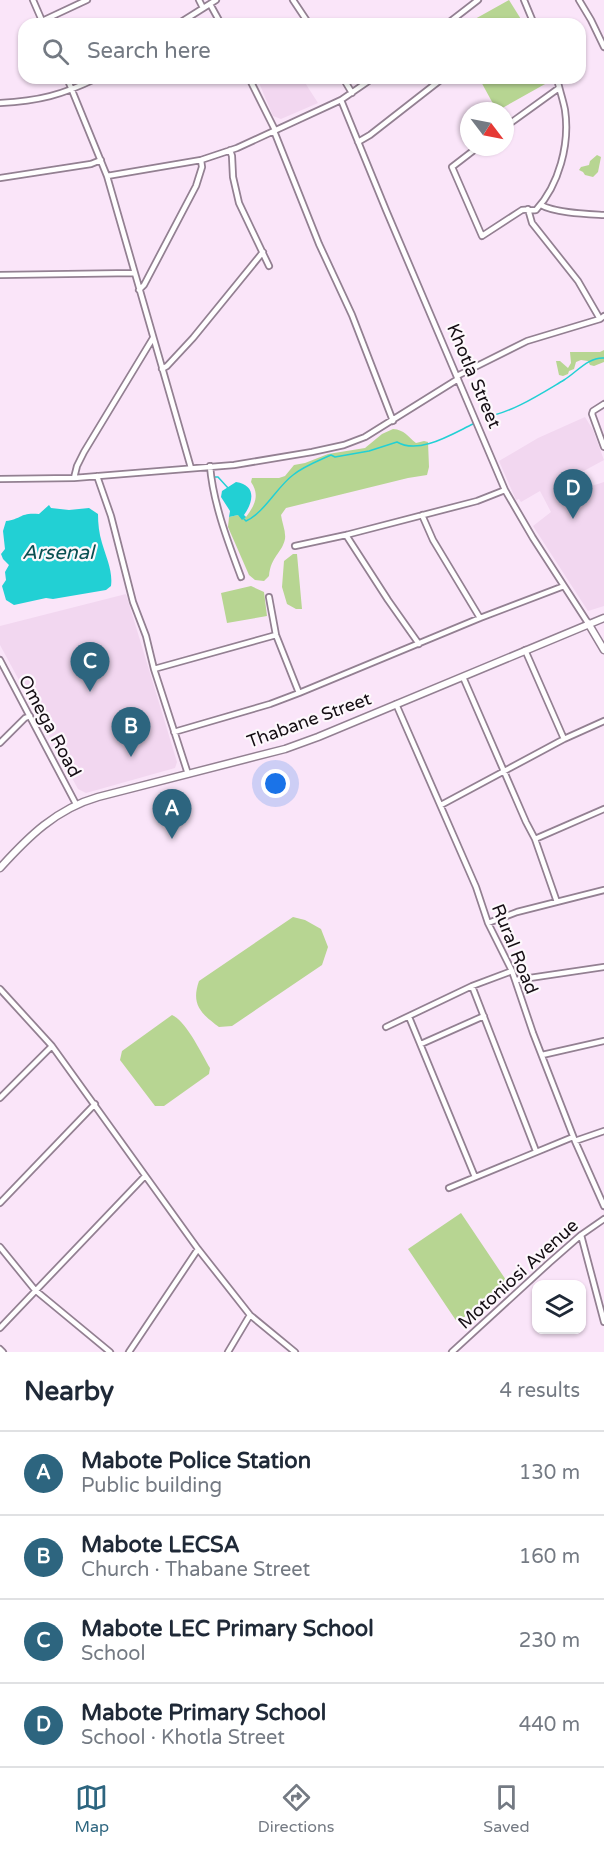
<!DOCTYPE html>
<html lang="en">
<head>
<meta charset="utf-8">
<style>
	:root { --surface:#fff; --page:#f2f2f3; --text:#1f2937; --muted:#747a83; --line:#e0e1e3; --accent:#2d657f }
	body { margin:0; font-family:"Varela Round",sans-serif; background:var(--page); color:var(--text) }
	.controls { position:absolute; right:18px; bottom:18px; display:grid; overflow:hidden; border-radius:12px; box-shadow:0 2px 4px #0004 }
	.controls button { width:54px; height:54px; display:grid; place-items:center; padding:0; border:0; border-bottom:2px solid var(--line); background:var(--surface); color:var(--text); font:30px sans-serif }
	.compass { position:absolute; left:460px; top:102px; width:54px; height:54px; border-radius:50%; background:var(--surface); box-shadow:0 2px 4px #0004; rotate:122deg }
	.you { position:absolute; left:276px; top:784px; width:21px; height:21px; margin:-15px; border:4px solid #fff; border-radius:50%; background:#1a73e8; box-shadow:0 0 0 9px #1a73e833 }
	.badge { display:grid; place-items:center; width:39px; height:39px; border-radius:50%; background:var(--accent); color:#fff; font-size:20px; font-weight:700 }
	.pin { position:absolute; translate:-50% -50px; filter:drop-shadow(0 2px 3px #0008) }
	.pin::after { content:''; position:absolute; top:32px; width:21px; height:18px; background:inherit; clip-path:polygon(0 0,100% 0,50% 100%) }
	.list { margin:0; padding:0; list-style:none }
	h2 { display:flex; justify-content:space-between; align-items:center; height:78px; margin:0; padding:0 24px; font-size:26px }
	h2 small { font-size:20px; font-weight:400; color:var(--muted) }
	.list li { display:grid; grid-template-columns:39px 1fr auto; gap:18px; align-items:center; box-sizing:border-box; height:84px; padding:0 24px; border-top:2px solid var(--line) }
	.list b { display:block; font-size:22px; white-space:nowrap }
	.list p { margin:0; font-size:20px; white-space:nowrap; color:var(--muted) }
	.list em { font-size:20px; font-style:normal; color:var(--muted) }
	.icon { flex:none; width:33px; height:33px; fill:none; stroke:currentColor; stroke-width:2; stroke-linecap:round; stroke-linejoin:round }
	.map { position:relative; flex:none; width:604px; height:1352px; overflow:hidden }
	.search { position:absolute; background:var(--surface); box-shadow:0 2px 4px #0004; left:18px; right:18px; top:18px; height:66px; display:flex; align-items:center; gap:15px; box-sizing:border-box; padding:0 21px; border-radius:18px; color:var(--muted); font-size:22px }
	.sheet { height:414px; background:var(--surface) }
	nav { display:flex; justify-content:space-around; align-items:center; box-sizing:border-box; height:84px; border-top:2px solid var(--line); background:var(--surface); font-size:16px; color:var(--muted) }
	nav a { display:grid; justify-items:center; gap:3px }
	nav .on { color:var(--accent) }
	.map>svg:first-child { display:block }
</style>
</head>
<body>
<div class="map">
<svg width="604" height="1352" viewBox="0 0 604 1352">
	<rect width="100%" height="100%" fill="#fae5f9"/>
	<!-- built -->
	<path fill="#f2d7f0" d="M257 78H302L318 103 281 119 273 116Z
		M585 417 593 430 604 460 580 473 585 488 604 482V606L588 611 533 526 551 512 540 491 521 502 519 499 516 500 499 461 538 438Z
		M126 594 177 762 175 768 86 793 78 789 0 645V626Z"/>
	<!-- green -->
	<path fill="#b7d592" d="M509 0 524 24H466Z
		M479 78H554V79L497 111Z
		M597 155 601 157 598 172 593 177 585 175 583 172 579 170 581 167 589 165 590 161Z
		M604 350V362L594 366 590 365 588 361 581 360 576 362 574 369 569 371 568 374 563 376 559 375 556 361H560L568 368 571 363 570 352H600Z
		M393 429C405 430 407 436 416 443L424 441 428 442 429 467 427 475 408 478 286 508 281 515C282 523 286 531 285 539 282 553 271 556 269 576L264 581 255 580 249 575 228 527 229 517 238 515 246 517C255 505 260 495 251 482L252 478H279L285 476 294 465 305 463 328 454 365 448 382 434Z
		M293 554H297L302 609H296L287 604 282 587 284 561Z
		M251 586 264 592 267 616 227 623 221 593Z
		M293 917 305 920 321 929 328 947 322 965 232 1026 219 1027C200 1013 191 1004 199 981Z
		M172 1015C187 1022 201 1053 210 1068L209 1074 164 1106H155L120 1060 122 1051Z
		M461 1213 510 1286 457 1322 408 1249Z"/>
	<!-- water -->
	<path fill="#22d0d4" d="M236 482C256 485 254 501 244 515L246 517 242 520 238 515 229 517 230 511 221 497 222 491Z
		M49 505 51 508 69 510 89 508 98 514C98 524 99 533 102 543 106 557 113 571 111 586L106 590 53 599 46 598 14 605 6 600 2 586 6 580 5 572 9 565 3 559 1 554 5 549 3 531 6 521C22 519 20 512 39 514Z"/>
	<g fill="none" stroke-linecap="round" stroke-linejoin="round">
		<!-- stream -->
		<path stroke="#22d0d4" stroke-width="1.5" d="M484 417C510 414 542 393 564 380 577 372 588 357 604 358
			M214 477H218L228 488
			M244 519 246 521C263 514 277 487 293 475 304 466 318 461 331 455L335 457 369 451 397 442C419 455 452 434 473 424"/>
		<defs>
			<path id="minor" d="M33 0 43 23
				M199 0 203 8
				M293 0 309 24
				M524 0 534 24
				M579 0 591 20 604 47
				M210 4 221 24
				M42 21 87 0
				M178 24 216 0
				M447 24 478 0
				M67 78 107 176 191 468
				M249 78 275 130
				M343 78 352 93
				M341 100 386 210 505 490 533 538 588 623
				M0 103C39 101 62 95 97 78
				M505 127 559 88
				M274 131 319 244 352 315 393 421
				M358 142 370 135 443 78
				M478 147 452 167 482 236 522 210C527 209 531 211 536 210 559 185 570 144 565 110 563 99 559 89 557 78
				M230 150 232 156 233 177 239 203 269 266
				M107 176 201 160 237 148 341 100 373 78
				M0 178 91 164 101 160
				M541 205C555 213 587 214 604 215
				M528 209 532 223 578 281 600 319
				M0 275 134 273
				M139 290 144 285 196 186 202 167 201 160
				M162 369 167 366 193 338 263 252
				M457 376 527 341 600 319 604 316
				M604 404 593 411 592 414 604 447
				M210 466C213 503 228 542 241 577
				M97 476 111 516 133 602 146 636 154 669 188 774
				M74 478 77 466 84 452 153 338
				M0 479 74 478 234 465 312 452 344 445 365 437 458 379
				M422 515 433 540 480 618
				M346 535 388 600 419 644
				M295 546 346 535 477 501 505 490
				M269 597 276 635 299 693
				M525 650 564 739
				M0 660 76 804
				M154 669 276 635
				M463 677 526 822 535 839 557 902
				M396 704 476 887 488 923 512 971 533 1033 575 1141 604 1206
				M174 732 270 704 299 693 480 618 564 586
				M0 743 25 718 30 716
				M441 805 564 739 604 721
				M535 839 604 809
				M488 923 517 912 604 890
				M516 980 604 967
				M472 986 536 1151
				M0 989 52 1046 198 1249 250 1315 295 1352
				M409 1017 475 1177
				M386 1027 472 986 512 971
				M421 1044 484 1016
				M542 1055 604 1041
				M0 1098 52 1046
				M575 1141 604 1131
				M449 1188 573 1137
				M0 1203 95 1104
				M581 1235 604 1322
				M0 1247 35 1290 110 1352
				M0 1328 145 1176
				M0 1349 3 1352
				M129 1352 198 1249
				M228 1352 250 1315
				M452 1352 549 1263 581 1235 604 1219"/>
			<path id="tertiary" d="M588 623 604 650
				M0 868C28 837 56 809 98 797L285 749 318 737 604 618"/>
		</defs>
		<!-- minor casing -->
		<use href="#minor" stroke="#938092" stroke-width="8"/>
		<!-- tertiary casing -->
		<use href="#tertiary" stroke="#938092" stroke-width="9"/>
		<!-- minor -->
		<use href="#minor" stroke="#fff" stroke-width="4.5"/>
		<!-- tertiary -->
		<use href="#tertiary" stroke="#fff" stroke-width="6"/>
	</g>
	<g text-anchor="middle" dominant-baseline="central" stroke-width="4.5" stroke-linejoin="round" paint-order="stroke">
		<!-- street labels -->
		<g font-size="18" fill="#150e14" stroke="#fdf8fc">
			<text transform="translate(474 376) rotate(67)">Khotla Street</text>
			<text transform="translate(309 720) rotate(-20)">Thabane Street</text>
			<text transform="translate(50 726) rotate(62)">Omega Road</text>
			<text transform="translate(515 949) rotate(68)">Rural Road</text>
			<text transform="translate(518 1274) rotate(-42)">Motoniosi Avenue</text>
		</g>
		<!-- water labels -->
		<g font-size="20" font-style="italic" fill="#0a5052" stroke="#fdf8fc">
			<text x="58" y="553">Arsenal</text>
		</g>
	</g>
</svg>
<div class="controls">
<button><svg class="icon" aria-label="layers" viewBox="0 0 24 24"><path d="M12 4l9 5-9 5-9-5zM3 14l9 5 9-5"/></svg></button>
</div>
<svg class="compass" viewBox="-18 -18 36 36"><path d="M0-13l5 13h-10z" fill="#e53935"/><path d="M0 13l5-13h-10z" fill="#747a83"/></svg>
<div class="you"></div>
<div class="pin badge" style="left:172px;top:839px">A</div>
<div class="pin badge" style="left:131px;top:757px">B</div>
<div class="pin badge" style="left:90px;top:692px">C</div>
<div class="pin badge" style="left:573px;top:519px">D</div>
<div class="search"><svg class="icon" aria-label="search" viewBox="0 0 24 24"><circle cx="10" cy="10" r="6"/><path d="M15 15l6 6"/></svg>Search here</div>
</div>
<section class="sheet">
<h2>Nearby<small>4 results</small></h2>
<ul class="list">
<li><span class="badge">A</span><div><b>Mabote Police Station</b><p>Public building</p></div><em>130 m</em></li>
<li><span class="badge">B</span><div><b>Mabote LECSA</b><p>Church · Thabane Street</p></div><em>160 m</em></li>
<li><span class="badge">C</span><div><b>Mabote LEC Primary School</b><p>School</p></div><em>230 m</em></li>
<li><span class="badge">D</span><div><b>Mabote Primary School</b><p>School · Khotla Street</p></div><em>440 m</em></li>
</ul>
</section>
<nav>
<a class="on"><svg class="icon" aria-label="map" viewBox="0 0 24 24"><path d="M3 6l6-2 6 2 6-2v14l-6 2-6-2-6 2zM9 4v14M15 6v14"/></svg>Map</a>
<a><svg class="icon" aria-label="directions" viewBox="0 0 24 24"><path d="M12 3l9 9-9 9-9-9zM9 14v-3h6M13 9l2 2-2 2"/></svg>Directions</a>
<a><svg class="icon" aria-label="saved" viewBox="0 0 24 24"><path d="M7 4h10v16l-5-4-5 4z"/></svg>Saved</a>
</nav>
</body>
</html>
